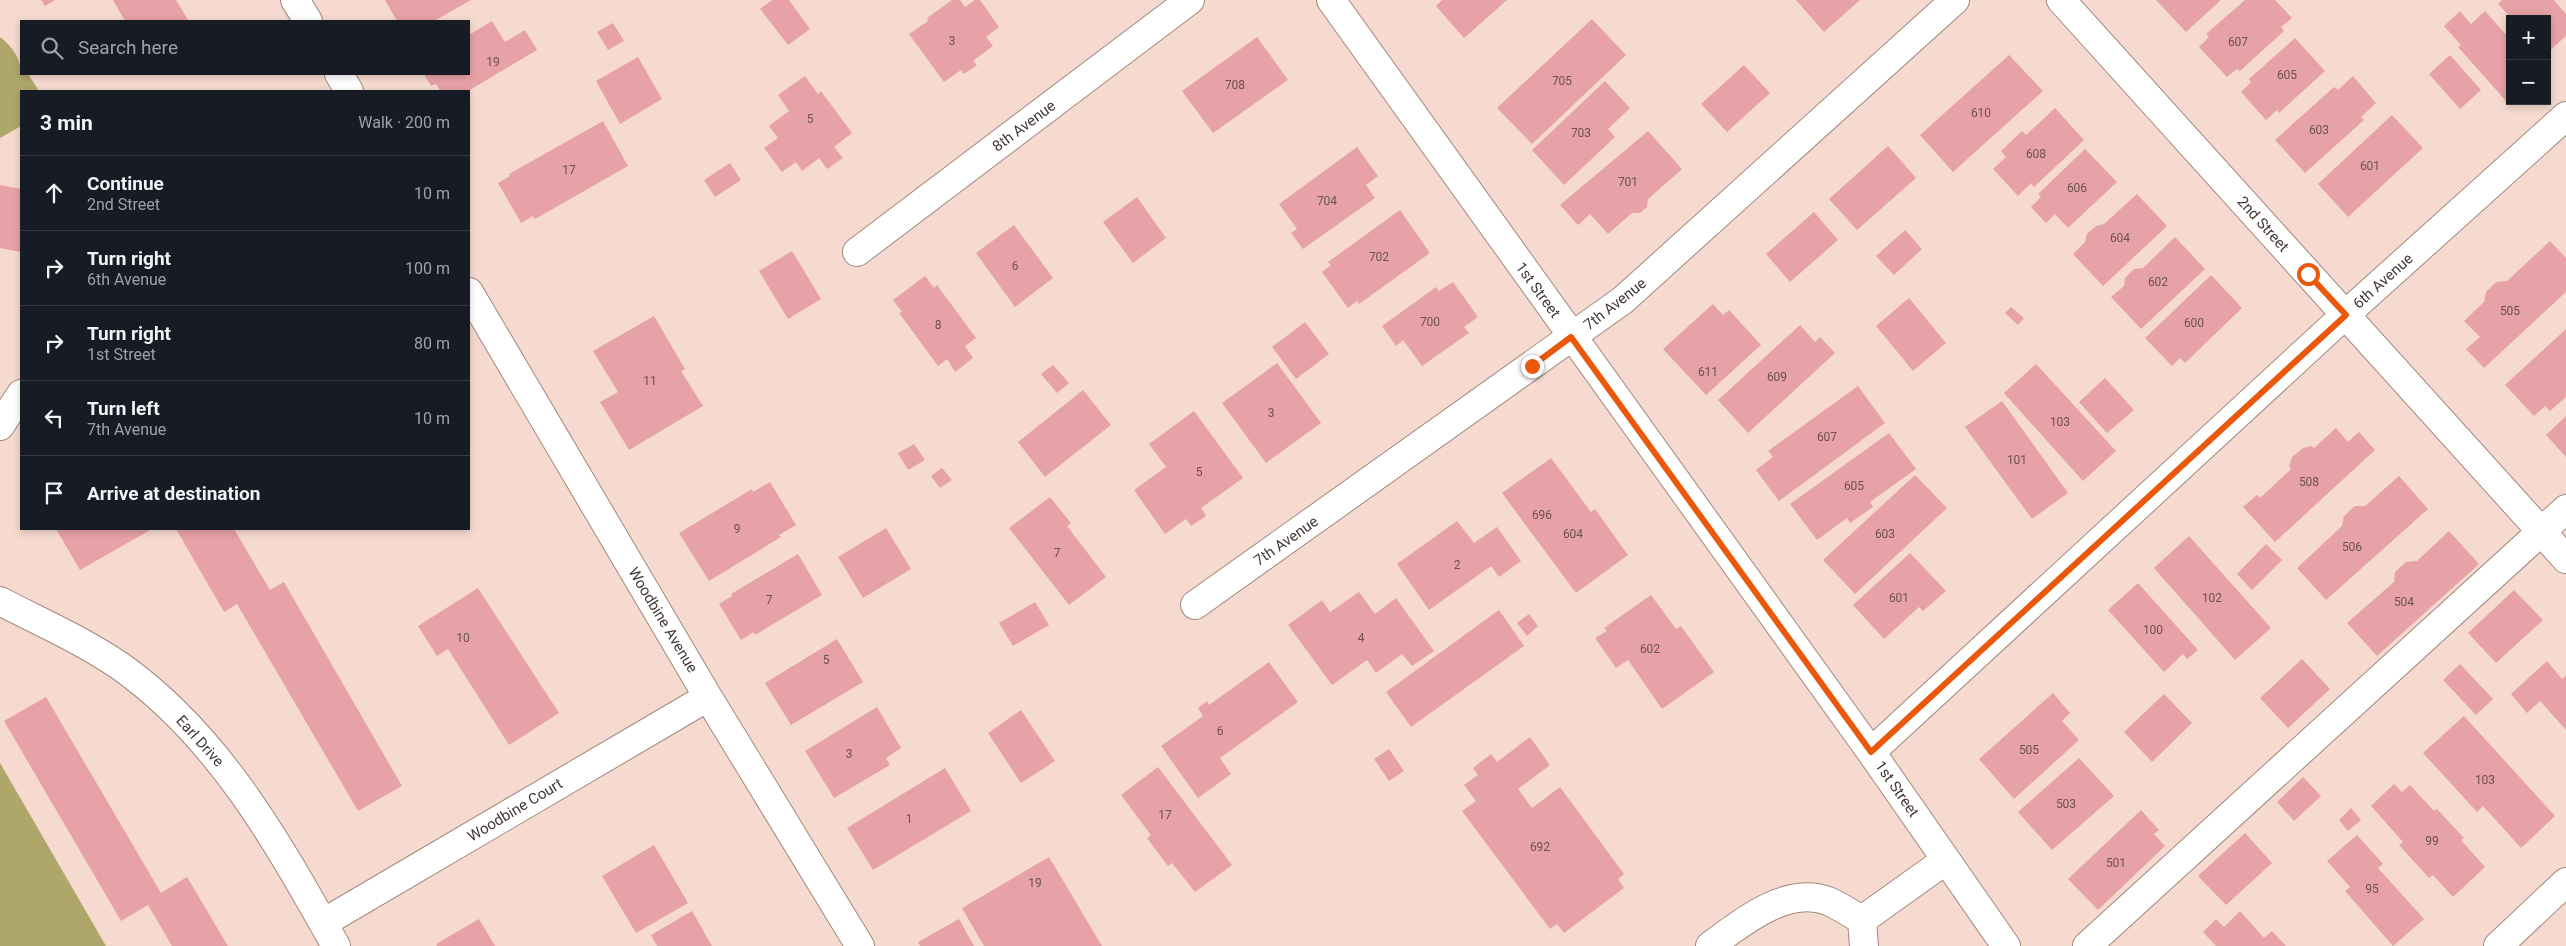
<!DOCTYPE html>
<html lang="en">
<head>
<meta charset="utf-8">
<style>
	:root { --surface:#171b24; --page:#242831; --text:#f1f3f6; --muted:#9ea1a6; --line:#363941 }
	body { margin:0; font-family:Roboto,sans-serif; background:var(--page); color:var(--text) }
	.controls { position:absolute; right:15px; top:15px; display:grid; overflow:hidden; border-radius:0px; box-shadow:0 2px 8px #0003 }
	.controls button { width:45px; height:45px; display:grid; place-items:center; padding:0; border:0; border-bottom:1px solid var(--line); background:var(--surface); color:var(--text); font:25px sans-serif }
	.stop { position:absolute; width:15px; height:15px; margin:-11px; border:4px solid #ea580c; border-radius:50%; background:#fff }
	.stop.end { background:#ea580c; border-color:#fff; box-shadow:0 1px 5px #0008 }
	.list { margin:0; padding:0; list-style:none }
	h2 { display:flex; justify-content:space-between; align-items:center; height:65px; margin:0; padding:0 20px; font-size:21px }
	h2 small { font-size:16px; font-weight:400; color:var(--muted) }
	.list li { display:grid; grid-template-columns:32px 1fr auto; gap:15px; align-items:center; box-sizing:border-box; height:75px; padding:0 20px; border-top:1px solid var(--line) }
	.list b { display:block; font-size:19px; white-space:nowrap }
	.list p { margin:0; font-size:16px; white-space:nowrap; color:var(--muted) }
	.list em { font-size:16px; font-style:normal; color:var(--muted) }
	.icon { flex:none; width:28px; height:28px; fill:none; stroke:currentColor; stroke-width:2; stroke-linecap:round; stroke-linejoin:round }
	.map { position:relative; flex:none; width:2566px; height:946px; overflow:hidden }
	.search { position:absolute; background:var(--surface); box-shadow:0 2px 8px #0003; left:20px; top:20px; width:450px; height:55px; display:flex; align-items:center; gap:12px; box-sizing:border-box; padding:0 18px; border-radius:0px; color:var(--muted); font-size:19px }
	.panel { position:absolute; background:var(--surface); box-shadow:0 2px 8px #0003; left:20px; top:90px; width:450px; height:440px; border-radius:0px }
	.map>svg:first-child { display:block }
</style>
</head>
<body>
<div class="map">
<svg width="2566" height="946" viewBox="0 0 2566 946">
	<rect width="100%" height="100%" fill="#f6dacf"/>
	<!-- forest -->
	<path fill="#afa76a" d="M0 37C12 46 21 59 21 74H28L39 91H21V126L0 138Z
		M0 763 106 946H0Z"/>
	<!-- building -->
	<path fill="#e7a2a7" d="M41 0H55L45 6Z
		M113 0H176L188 20 125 21Z
		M385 0H471L434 21H397Z
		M772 0H789L810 29 788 45 760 9Z
		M952 0H960L965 7 975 0H980L999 27 986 37 993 46 973 61 977 65 964 74 961 70 944 82 909 34 928 21 927 18Z
		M1442 0H1507L1464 38 1436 6Z
		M1796 0H1860L1824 32Z
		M2156 0H2221L2186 32Z
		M2245 0H2275L2292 18 2281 27 2284 31 2240 71 2237 69 2227 77 2199 47 2209 37 2206 34Z
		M2502 0H2554L2566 14V36L2547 53V19H2512L2498 4Z
		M2460 11 2471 24 2485 11 2510 39V97L2506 101 2458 47 2461 45 2444 26Z
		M1592 19 1626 55 1532 144 1497 108Z
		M492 21 505 42 525 30 537 50 468 91H440L436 84 431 86 424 74H469V35Z
		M613 23 624 41 608 50 597 32Z
		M1257 37 1288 80 1213 133 1182 91Z
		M2295 38 2325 71 2279 113 2277 110 2266 120 2241 92 2251 82 2249 79Z
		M2009 55 2043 91 1953 172 1920 135Z
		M2450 55 2481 90 2460 109 2429 74Z
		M638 57 662 99 620 124 596 81Z
		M1744 65 1770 93 1727 132 1701 104Z
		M805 76 818 94 821 91 852 133 834 147 843 158 827 169 819 158 802 171 796 162 782 172 764 148 778 138 769 126 789 111 778 95Z
		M2353 76 2376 103 2361 117 2364 120 2305 173 2275 140 2334 87 2338 90Z
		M1605 81 1630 108 1608 129 1615 137 1564 185 1532 150Z
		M2055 108 2084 140 2034 187 2031 183 2018 196 1993 169 2006 157 2001 151 2022 131 2026 135Z
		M2392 115 2423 148 2348 217 2318 184Z
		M603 121 628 166 535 219 533 216 521 223 498 183 510 176 509 174Z
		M1648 131 1682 169 1648 199 1647 207 1640 213H1632L1608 234 1590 214 1578 225 1560 205Z
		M1888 146 1916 178 1857 230 1829 199Z
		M1357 147 1378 176 1366 185 1375 198 1303 249 1291 233 1297 229 1279 204Z
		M2085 149 2117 182 2068 228 2055 214 2046 223 2031 207 2041 197 2038 194Z
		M730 163 741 180 715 197 704 180Z
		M0 185 21 189V252L0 248Z
		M2137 194 2167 226 2103 286 2073 254 2085 242 2087 234 2096 226 2104 224Z
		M1137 197 1166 238 1133 263 1103 222Z
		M1400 210 1430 253 1359 304 1357 301 1348 308 1322 272 1331 265 1328 262Z
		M1814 212 1838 240 1790 282 1766 254Z
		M1014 225 1053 278 1015 307 976 253Z
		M1905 230 1922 249 1894 275 1876 256Z
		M2175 237 2205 269 2141 329 2111 297 2124 286 2125 278 2134 269 2143 268Z
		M2550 241 2566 258V292L2484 368 2466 349 2480 337 2464 321 2484 302 2486 292 2496 282 2507 281Z
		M792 251 821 299 788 319 759 271Z
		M2211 275 2242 308 2185 363 2180 358 2172 366 2145 338Z
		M925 276 934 288 937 285 976 338 965 346 973 358 955 372 947 359 938 366 899 313 902 312 893 300Z
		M1453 282 1478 317 1464 327 1469 333 1422 366 1403 340 1396 346 1382 326 1436 287 1439 291Z
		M1909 298 1946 343 1913 371 1876 326Z
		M1713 304 1723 315 1729 310 1761 345 1706 395 1663 349Z
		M2011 307 2024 318 2018 325 2005 313Z
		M654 316 685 369 681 371 703 406 629 450 600 402 618 392 593 351Z
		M1305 322 1329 354 1296 379 1272 347Z
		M1800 325 1815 342 1820 337 1835 353 1748 433 1718 400Z
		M2566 329V397L2550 411 2545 406 2534 416 2505 385Z
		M1277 363 1321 423 1266 463 1222 403Z
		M2036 364 2116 451 2083 481 2004 393Z
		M1053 365 1069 383 1057 393 1041 374Z
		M2105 378 2134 410 2107 433 2079 402Z
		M1858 386 1885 423 1779 501 1756 470 1773 457 1768 451Z
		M1083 390 1111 425 1045 477 1018 442Z
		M2002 401 2068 493 2032 519 1965 427Z
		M1194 411 1243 478 1201 508 1206 516 1191 526 1186 519 1165 534 1134 490 1166 467 1149 444Z
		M2566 416V457L2546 435Z
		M2336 428 2348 442 2359 432 2375 450 2275 542 2243 507 2257 495 2260 498 2291 469 2289 466 2292 457 2303 448 2311 446 2314 448Z
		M1889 433 1916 469 1870 502 1873 507 1850 523 1847 518 1817 540 1790 504Z
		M914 444 925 460 908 470 898 453Z
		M1551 458 1591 512 1595 509 1628 555 1576 593 1502 493Z
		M942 468 952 480 940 488 931 476Z
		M1915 475 1947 508 1855 594 1823 560Z
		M2399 476 2428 509 2326 600 2297 568 2342 526 2344 516 2355 506H2365Z
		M770 482 796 525 779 535 781 537 709 581 679 533 752 489 753 492Z
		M1050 497 1071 523 1067 526 1106 577 1069 605 1009 528Z
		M1457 521 1474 543 1497 527 1521 561 1499 577 1491 566 1429 610 1397 564Z
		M886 528 911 569 863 598 838 557Z
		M56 529H152L80 570Z
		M176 529H234L270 590 284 582 402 786 358 811 237 604 224 612Z
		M2449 531 2479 564 2377 656 2347 623 2394 582 2395 572 2406 562 2417 561Z
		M2189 536 2271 628 2235 660 2154 568Z
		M2266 544 2282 560 2252 590 2237 574Z
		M1910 553 1946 591 1923 611 1919 607 1884 639 1853 605Z
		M798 554 822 595 755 635 754 632 741 640 719 604 732 596 731 594Z
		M2138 583 2198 650 2187 659 2183 654 2164 672 2108 610Z
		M478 588 559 713 509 745 448 649 437 656 418 626Z
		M2514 590 2543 620 2496 663 2468 633Z
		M1359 592 1375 614 1396 598 1434 651 1412 666 1402 654 1376 673 1367 660 1332 685 1288 625 1322 600 1330 612Z
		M1651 595 1676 629 1681 626 1714 672 1662 709 1628 660 1616 668 1595 638 1607 631 1604 628Z
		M1035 602 1049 625 1013 646 999 623Z
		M1499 610 1524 646 1411 727 1386 692Z
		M1529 614 1538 626 1527 636 1517 623Z
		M837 639 863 682 791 725 765 683Z
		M2302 659 2330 689 2288 728 2260 698Z
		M2547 661 2562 679 2566 675V730L2540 701 2527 713 2511 694Z
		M1269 662 1298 702 1220 758 1231 774 1198 798 1161 746 1203 716 1198 708 1207 701 1209 705Z
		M2460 664 2493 699 2476 715 2443 680Z
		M2053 693 2070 713 2062 721 2079 740 2014 799 1979 759Z
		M2164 694 2192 723 2152 762 2124 732Z
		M46 697 161 893 187 877 228 946H172L148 905 121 921 4 721Z
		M877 707 901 748 886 758 890 765 834 798 805 751Z
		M1021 710 1055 761 1021 783 988 733Z
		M2464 716 2555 816 2521 848 2483 806 2477 812 2423 753Z
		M1530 737 1550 765 1518 789 1532 808 1560 787 1624 874 1618 879 1624 888 1564 933 1557 924 1550 929 1462 811 1476 801 1464 785 1478 775 1473 768 1491 754 1497 762Z
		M1389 749 1404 771 1389 781 1374 759Z
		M2079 758 2114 796 2052 850 2018 812Z
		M1158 767 1232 865 1195 892 1172 863 1168 866 1147 838 1151 835 1121 795Z
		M945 768 971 811 873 870 847 828Z
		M2303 777 2321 796 2294 821 2277 802Z
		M2394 784 2402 792 2410 785 2434 811 2437 809 2464 838 2461 840 2485 867 2453 897 2433 875 2429 878 2399 845 2403 842 2371 806Z
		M2351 808 2361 820 2348 831 2339 820Z
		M2141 810 2159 830 2154 834 2165 846 2098 910 2068 879Z
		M2245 833 2272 863 2226 905 2198 876Z
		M2357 835 2383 864 2378 868 2424 919 2393 946 2345 891 2350 887 2327 861Z
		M654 845 688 903 636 933 602 876Z
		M1049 857 1102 946H984L962 908Z
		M692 911 712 946H657L651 935Z
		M2240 911 2264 938 2272 931 2286 946H2216L2203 932 2216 919 2224 927Z
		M479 919 495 946H437L436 944Z
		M959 919 974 946H920L918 942Z"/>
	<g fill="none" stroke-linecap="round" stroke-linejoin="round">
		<defs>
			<path id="minor" d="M295 0 308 21
				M1331 0 1871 752 2006 946
				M2061 0 2566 559
				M339 74 349 91
				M857 252 1190 0
				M469 292 708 697 860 946
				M0 426 21 394
				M0 601C40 622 82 640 120 666 219 736 278 843 336 946
				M1195 605 1623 300 1955 0
				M1871 752 2345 315 2566 116
				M1862 920 1946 860
				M323 923 708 697
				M1710 946C1741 923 1787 885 1828 901 1840 906 1851 914 1862 920L1864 946
				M2087 946 2566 509
				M2498 946 2566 882"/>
		</defs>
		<!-- minor casing -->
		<use href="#minor" stroke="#a1887e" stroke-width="30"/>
		<!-- minor -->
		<use href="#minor" stroke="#fff" stroke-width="28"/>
	</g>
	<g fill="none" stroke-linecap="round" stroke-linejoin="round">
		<!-- route -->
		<path stroke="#ea580c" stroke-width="6" d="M1532 366 1571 337 1871 752 2346 315 2308 274"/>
	</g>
	<g text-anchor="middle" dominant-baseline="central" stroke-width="4.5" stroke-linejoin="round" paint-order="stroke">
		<!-- number labels -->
		<g font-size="12" fill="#6c5251">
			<text x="952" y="41">3</text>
			<text x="2238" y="42">607</text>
			<text x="493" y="62">19</text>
			<text x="2287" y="75">605</text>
			<text x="1562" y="81">705</text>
			<text x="1235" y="85">708</text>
			<text x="1981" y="113">610</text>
			<text x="810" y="119">5</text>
			<text x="2319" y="130">603</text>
			<text x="1581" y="133">703</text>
			<text x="2036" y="154">608</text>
			<text x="2370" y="166">601</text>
			<text x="569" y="170">17</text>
			<text x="1628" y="182">701</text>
			<text x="2077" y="188">606</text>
			<text x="1327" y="201">704</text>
			<text x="2120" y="238">604</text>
			<text x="1379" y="257">702</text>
			<text x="1015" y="266">6</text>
			<text x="2158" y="282">602</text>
			<text x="2510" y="311">505</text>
			<text x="1430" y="322">700</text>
			<text x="2194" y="323">600</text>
			<text x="938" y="325">8</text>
			<text x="1708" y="372">611</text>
			<text x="1777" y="377">609</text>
			<text x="650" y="381">11</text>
			<text x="1271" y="413">3</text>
			<text x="2060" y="422">103</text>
			<text x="1827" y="437">607</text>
			<text x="2017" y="460">101</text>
			<text x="1199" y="472">5</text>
			<text x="2309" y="482">508</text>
			<text x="1854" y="486">605</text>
			<text x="1542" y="515">696</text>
			<text x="737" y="529">9</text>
			<text x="1573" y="534">604</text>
			<text x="1885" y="534">603</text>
			<text x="2352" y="547">506</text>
			<text x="1057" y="553">7</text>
			<text x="1457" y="565">2</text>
			<text x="1899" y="598">601</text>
			<text x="2212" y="598">102</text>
			<text x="769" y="600">7</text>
			<text x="2404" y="602">504</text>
			<text x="2153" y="630">100</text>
			<text x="463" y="638">10</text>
			<text x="1361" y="638">4</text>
			<text x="1650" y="649">602</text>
			<text x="826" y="660">5</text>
			<text x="1220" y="731">6</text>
			<text x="2029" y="750">505</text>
			<text x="849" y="754">3</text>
			<text x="2485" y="780">103</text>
			<text x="2066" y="804">503</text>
			<text x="1165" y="815">17</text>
			<text x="909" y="819">1</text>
			<text x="2432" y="841">99</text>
			<text x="1540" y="847">692</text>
			<text x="2116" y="863">501</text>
			<text x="1035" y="883">19</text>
			<text x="2372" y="889">95</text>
		</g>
		<!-- street labels -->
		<g font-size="15" fill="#433834" stroke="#fff">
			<text transform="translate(1024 126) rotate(-37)">8th Avenue</text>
			<text transform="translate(2263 224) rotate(48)">2nd Street</text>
			<text transform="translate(2383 281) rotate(-42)">6th Avenue</text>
			<text transform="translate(1538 290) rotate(54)">1st Street</text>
			<text transform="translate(1615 304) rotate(-38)">7th Avenue</text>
			<text transform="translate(1286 541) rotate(-35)">7th Avenue</text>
			<text transform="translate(663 620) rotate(59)">Woodbine Avenue</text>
			<text transform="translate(200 741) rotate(48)">Earl Drive</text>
			<text transform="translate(1897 789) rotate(55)">1st Street</text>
			<text transform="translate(515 810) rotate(-31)">Woodbine Court</text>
		</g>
	</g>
</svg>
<div class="controls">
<button>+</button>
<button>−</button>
</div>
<div class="stop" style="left:2308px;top:274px"></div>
<div class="stop end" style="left:1532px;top:366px"></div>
<div class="search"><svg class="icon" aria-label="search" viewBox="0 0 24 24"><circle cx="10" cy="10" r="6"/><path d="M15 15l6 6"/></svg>Search here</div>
<section class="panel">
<h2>3 min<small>Walk · 200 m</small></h2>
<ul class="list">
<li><svg class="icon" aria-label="ahead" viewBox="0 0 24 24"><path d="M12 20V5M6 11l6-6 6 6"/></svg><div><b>Continue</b><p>2nd Street</p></div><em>10 m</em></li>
<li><svg class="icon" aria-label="right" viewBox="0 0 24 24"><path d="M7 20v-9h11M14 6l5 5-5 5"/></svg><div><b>Turn right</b><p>6th Avenue</p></div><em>100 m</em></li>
<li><svg class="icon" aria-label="right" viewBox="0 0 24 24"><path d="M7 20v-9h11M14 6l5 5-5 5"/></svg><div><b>Turn right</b><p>1st Street</p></div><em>80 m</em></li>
<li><svg class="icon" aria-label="left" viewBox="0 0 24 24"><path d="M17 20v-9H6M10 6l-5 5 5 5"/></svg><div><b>Turn left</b><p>7th Avenue</p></div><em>10 m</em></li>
<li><svg class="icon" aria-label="arrive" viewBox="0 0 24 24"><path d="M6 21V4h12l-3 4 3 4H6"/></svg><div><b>Arrive at destination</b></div></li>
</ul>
</section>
</div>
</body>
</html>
